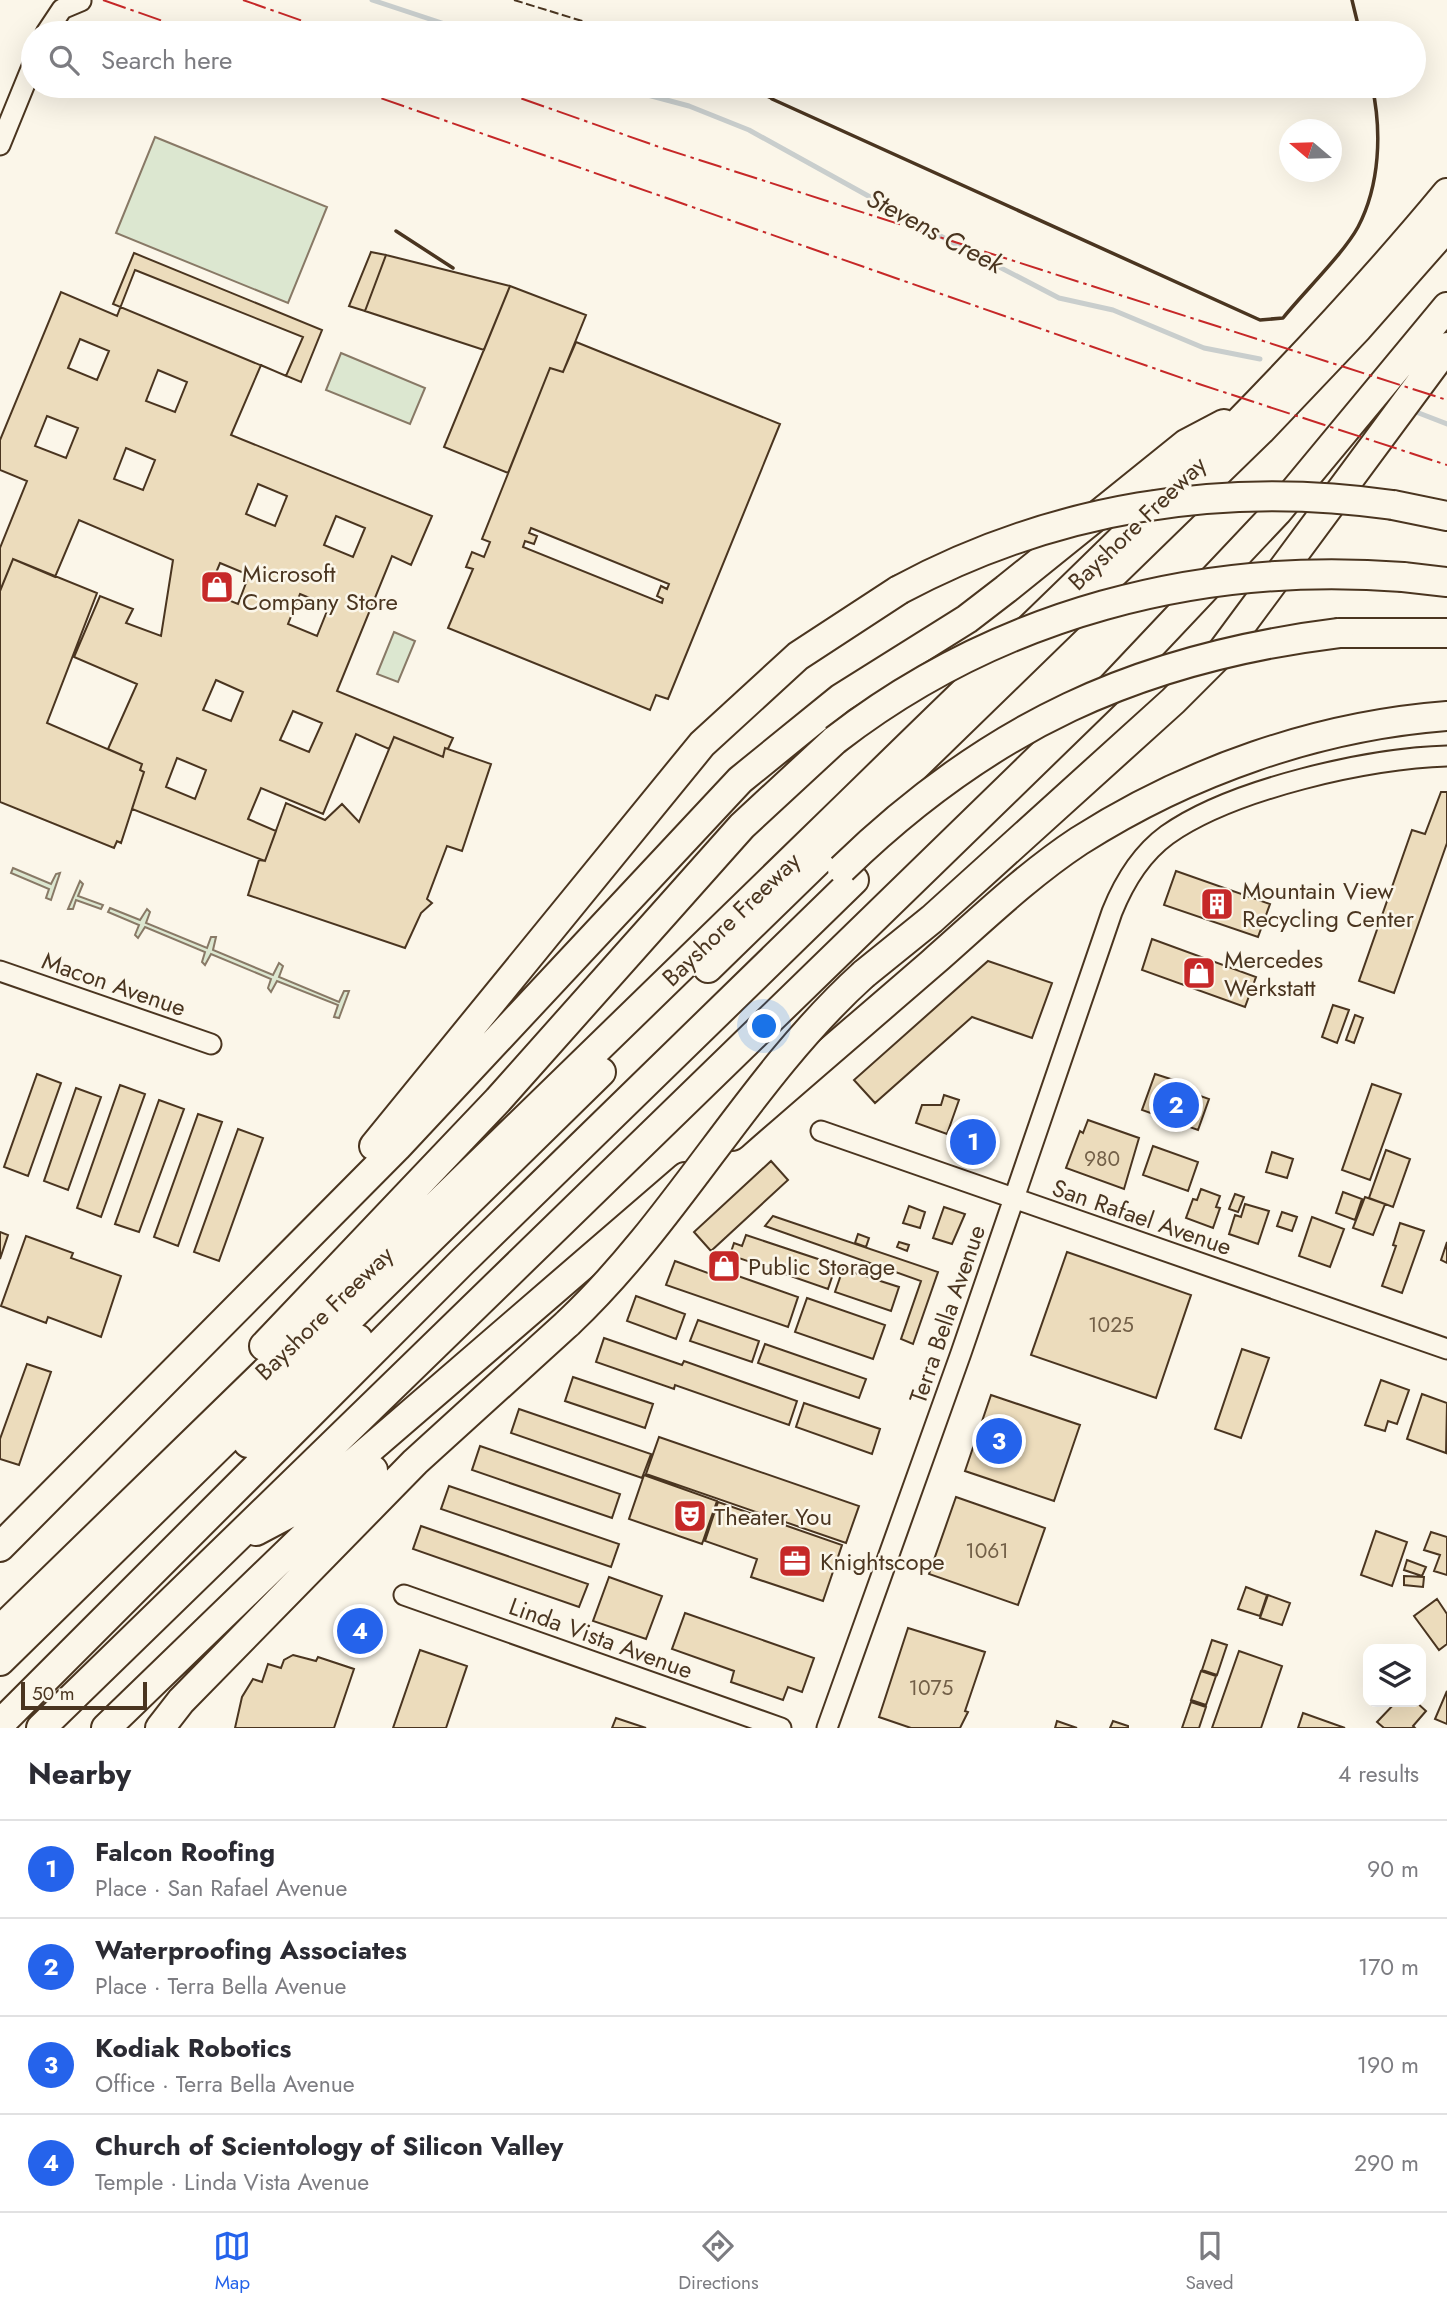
<!DOCTYPE html>
<html lang="en">
<head>
<meta charset="utf-8">
<style>
	:root { --surface:#fff; --page:#f7f7f7; --text:#2b2b33; --muted:#7c7c81; --line:#e1e1e2; --accent:#2563eb }
	body { margin:0; font-family:Jost,sans-serif; background:var(--page); color:var(--text) }
	.controls { position:absolute; right:21px; bottom:21px; display:grid; overflow:hidden; border-radius:14px; box-shadow:0 7px 28px #0002 }
	.controls button { width:63px; height:63px; display:grid; place-items:center; padding:0; border:0; border-bottom:2px solid var(--line); background:var(--surface); color:var(--text); font:35px sans-serif }
	.compass { position:absolute; left:1279px; top:119px; width:63px; height:63px; border-radius:50%; background:var(--surface); box-shadow:0 7px 28px #0002; rotate:289deg }
	.scale { position:absolute; left:21px; bottom:18px; width:126px; box-sizing:border-box; padding-left:7px; border:4px solid #4a3520; border-top:0; font-size:19px; line-height:24px; white-space:nowrap; color:#4a3520; -webkit-text-stroke:5px #fbf6e9; paint-order:stroke }
	.you { position:absolute; left:765px; top:1027px; width:24px; height:24px; margin:-18px; border:5px solid #fff; border-radius:50%; background:#1a73e8; box-shadow:0 0 0 10px #1a73e833 }
	.badge { display:grid; place-items:center; width:46px; height:46px; border-radius:50%; background:var(--accent); color:#fff; font-size:23px; font-weight:700 }
	.pin { position:absolute; translate:-50% -50%; border:4px solid #fff; box-shadow:0 2px 7px #0006 }
	.list { margin:0; padding:0; list-style:none }
	h2 { display:flex; justify-content:space-between; align-items:center; height:91px; margin:0; padding:0 28px; font-size:30px }
	h2 small { font-size:23px; font-weight:400; color:var(--muted) }
	.list li { display:grid; grid-template-columns:46px 1fr auto; gap:21px; align-items:center; box-sizing:border-box; height:98px; padding:0 28px; border-top:2px solid var(--line) }
	.list b { display:block; font-size:26px; white-space:nowrap }
	.list p { margin:0; font-size:23px; white-space:nowrap; color:var(--muted) }
	.list em { font-size:23px; font-style:normal; color:var(--muted) }
	.icon { flex:none; width:38px; height:38px; fill:none; stroke:currentColor; stroke-width:2; stroke-linecap:round; stroke-linejoin:round }
	.map { position:relative; flex:none; width:1447px; height:1728px; overflow:hidden }
	.search { position:absolute; background:var(--surface); box-shadow:0 7px 28px #0002; left:21px; right:21px; top:21px; height:77px; display:flex; align-items:center; gap:18px; box-sizing:border-box; padding:0 24px; border-radius:38px; color:var(--muted); font-size:26px }
	.sheet { height:483px; background:var(--surface) }
	nav { display:flex; justify-content:space-around; align-items:center; box-sizing:border-box; height:98px; border-top:2px solid var(--line); background:var(--surface); font-size:19px; color:var(--muted) }
	nav a { display:grid; justify-items:center; gap:4px }
	nav .on { color:var(--accent) }
	.map>svg:first-child { display:block }
</style>
</head>
<body>
<div class="map">
<svg width="1447" height="1728" viewBox="0 0 1447 1728">
	<rect width="100%" height="100%" fill="#fbf6e9"/>
	<!-- green -->
	<path fill="#dce7d0" stroke="#887966" stroke-width="2" d="M155 137 327 207 288 303 116 233Z
		M341 353 425 388 410 424 326 390Z
		M394 632 415 641 398 682 377 674Z
		M13 868 51 884 56 874 60 873 51 900 46 898 49 889 11 873Z
		M80 881 83 884 78 896 103 905 101 909 76 900 73 909H68Z
		M110 908 140 920 147 909 150 912 146 923 207 948 211 937H216L213 950 273 975 279 963 283 966 279 977 339 1002 344 991H349L339 1018 334 1017 338 1005 277 981 271 992 268 988 271 979 211 954 205 965 202 962 205 952 145 927 138 938 135 935 139 925 108 912Z"/>
	<g fill="none" stroke-linecap="round" stroke-linejoin="round">
		<!-- stream -->
		<path stroke="#c9cecd" stroke-width="5" d="M372 0 472 33
			M614 86 689 106 749 130 955 244 1059 298 1113 310 1204 348 1260 359
			M1411 410 1447 424"/>
	</g>
	<!-- building -->
	<path fill="#ecdcbc" stroke="#4a3520" stroke-width="2" fill-rule="evenodd" d="M371 252 386 255 365 311 349 306Z
		M134 253 322 330 301 382 113 304Z
		M386 255 510 286 484 350 365 311Z
		M135 270 303 337 286 376 261 365 231 435 432 516 411 565 392 556 337 691 453 738 448 749 445 748 443 757 394 737 389 749 356 734 323 814 261 788 248 819 276 831 265 861 132 809 144 772 140 770 142 764 108 749 137 684 74 657 100 596 133 609 126 623 161 636 173 560 79 520 55 577 13 559 0 591V548L27 481 0 470V440L61 292 117 316ZM80 339 109 351 97 380 68 368ZM158 370 187 382 175 412 146 401ZM47 416 78 428 66 458 35 446ZM126 448 155 460 143 490 114 479ZM258 484 287 496 275 526 246 514ZM336 516 365 528 353 557 324 545ZM220 563 249 575 238 604 208 592ZM300 594 329 606 317 636 288 624ZM216 680 243 692 231 721 203 710ZM293 711 322 723 309 752 280 740ZM177 758 206 770 195 799 166 787Z
		M510 286 586 315 563 372 550 368 508 473 444 447Z
		M576 342 780 424 668 699 656 695 650 710 448 628 473 569 466 567 472 552 484 557 490 542 482 539 550 368 563 372ZM531 528 669 584 667 589 661 586 657 596 663 599 662 603 523 547 525 541 534 544 537 536 529 533Z
		M13 559 97 593 47 723 142 764 140 770 144 772 121 843 117 841 114 848 0 802V591Z
		M394 737 443 757 445 748 491 764 462 851 447 846 427 899 432 903 421 913 405 948 248 895 259 860 265 861 286 803 325 820 342 804 359 822Z
		M1441 792H1447V843L1394 993 1359 981 1412 830 1425 834Z
		M1176 871 1270 904 1258 937 1164 905Z
		M1152 939 1256 977 1245 1007 1142 970Z
		M988 961 1052 983 1032 1038 972 1017 875 1103 854 1080Z
		M1333 1005 1349 1010 1337 1043 1322 1037Z
		M1355 1015 1363 1018 1354 1043 1346 1040Z
		M37 1074 61 1083 28 1176 4 1167Z
		M1155 1074 1183 1083 1181 1089 1209 1099 1198 1130 1142 1110Z
		M1372 1084 1401 1094 1370 1180 1342 1170Z
		M120 1085 145 1094 101 1217 77 1208Z
		M76 1088 101 1097 68 1190 44 1181Z
		M944 1095 959 1100 947 1134 916 1123 922 1105H941Z
		M159 1100 184 1109 139 1232 115 1224Z
		M198 1114 222 1122 178 1246 154 1237Z
		M1088 1120 1139 1138 1124 1189 1066 1168 1080 1131 1083 1133Z
		M969 1125 987 1132 978 1158 959 1152Z
		M238 1129 263 1138 219 1261 194 1252Z
		M1153 1146 1198 1162 1188 1191 1143 1175Z
		M1386 1150 1410 1159 1393 1207 1369 1198Z
		M1272 1152 1293 1159 1287 1178 1266 1172Z
		M771 1161 788 1180 711 1251 694 1232Z
		M1201 1189 1220 1196 1216 1207 1220 1208 1213 1228 1186 1218 1193 1199 1197 1200Z
		M1343 1192 1362 1199 1355 1220 1336 1213Z
		M1235 1194 1244 1197 1238 1212 1229 1209Z
		M1365 1197 1385 1204 1373 1235 1353 1228Z
		M1245 1204 1269 1211 1258 1244 1229 1234 1235 1215 1241 1217Z
		M909 1206 925 1212 920 1228 903 1223Z
		M944 1207 965 1214 952 1244 933 1238Z
		M1282 1212 1297 1217 1292 1231 1277 1226Z
		M773 1216 938 1272 913 1344 901 1339 921 1281 765 1226Z
		M1312 1217 1344 1229 1330 1267 1299 1256Z
		M1400 1223 1424 1231 1402 1293 1382 1286 1396 1246 1393 1245Z
		M0 1232 8 1235 0 1259Z
		M858 1234 869 1238 866 1247 855 1243Z
		M746 1235 836 1265 828 1289 730 1255 734 1243 742 1246Z
		M26 1236 73 1253 71 1258 121 1276 101 1337 48 1317 46 1323 1 1306Z
		M899 1242 909 1245 907 1251 897 1247Z
		M1447 1242V1263L1441 1260Z
		M1067 1252 1191 1295 1156 1398 1031 1355Z
		M675 1261 716 1276 718 1269 798 1297 788 1327 666 1285Z
		M843 1269 899 1287 891 1311 835 1292Z
		M636 1296 685 1314 676 1339 627 1321Z
		M807 1298 885 1325 873 1359 795 1332Z
		M698 1320 759 1341 752 1362 690 1341Z
		M604 1338 682 1365 684 1361 797 1401 789 1425 675 1385 674 1389 596 1362Z
		M765 1344 866 1379 859 1398 758 1363Z
		M1242 1349 1269 1358 1241 1438 1215 1429Z
		M27 1364 51 1372 19 1465 0 1459V1439Z
		M573 1377 653 1404 645 1428 565 1401Z
		M1381 1380 1409 1390 1397 1424 1388 1421 1385 1431 1365 1425Z
		M1422 1394 1447 1403 1446 1453 1407 1439Z
		M991 1395 1080 1425 1054 1501 965 1471Z
		M804 1403 880 1429 872 1454 796 1427Z
		M519 1409 651 1454 642 1478 511 1433Z
		M659 1437 859 1506 846 1543 646 1474Z
		M480 1446 620 1494 612 1518 472 1470Z
		M644 1475 717 1501 702 1544 629 1519Z
		M449 1486 619 1544 611 1567 441 1509Z
		M956 1497 1045 1528 1018 1605 929 1574Z
		M718 1502 842 1545 823 1601 751 1577 757 1559 705 1541Z
		M421 1526 588 1584 579 1607 413 1549Z
		M1376 1531 1407 1542 1392 1586 1361 1575Z
		M1431 1532 1447 1537V1575L1434 1571 1440 1555 1424 1550Z
		M1407 1560 1426 1567 1422 1576 1404 1570Z
		M1404 1576 1424 1577 1423 1587 1404 1585Z
		M609 1577 662 1596 646 1639 593 1621Z
		M1246 1587 1267 1595 1260 1616 1238 1609Z
		M1268 1595 1290 1603 1282 1625 1260 1618Z
		M1437 1599 1447 1614V1644L1439 1650 1414 1616Z
		M685 1613 814 1658 802 1692 788 1687 783 1700 731 1682 734 1671 672 1649Z
		M908 1628 985 1652 965 1711 968 1712 960 1728H911L879 1717Z
		M1212 1640 1227 1645 1217 1675 1202 1670Z
		M420 1650 467 1666 446 1728H393Z
		M1239 1651 1282 1666 1261 1728H1212Z
		M293 1655 316 1661 318 1657 354 1669 334 1728H235L242 1697 253 1679 262 1682 268 1664 281 1668 284 1660Z
		M1201 1671 1216 1676 1206 1705 1191 1700Z
		M1447 1691V1724L1435 1719Z
		M1191 1702 1206 1707 1199 1728H1182Z
		M1396 1702H1416L1426 1711 1413 1726 1415 1728H1384L1377 1722Z
		M1303 1713 1345 1728H1298Z
		M616 1718 646 1728H612Z
		M1057 1721 1077 1728H1055Z
		M1113 1721 1128 1726V1728H1110Z"/>
	<g fill="none" stroke-linecap="round" stroke-linejoin="round">
		<defs>
			<path id="minor" d="M46 33 62 9 81 1
				M0 145 33 64
				M0 971 211 1044
				M821 1131 1447 1349
				M404 1595 781 1728
				M827 1728 961 1353 1112 912C1124 882 1141 854 1167 835 1232 789 1369 758 1447 756"/>
			<path id="highway" d="M1393 505 1447 516
				M1403 577 1447 582
				M1339 633H1447
				M708 968 1261 430 1358 328 1447 227
				M864 974 932 919 1173 701 1220 654 1447 347
				M732 1136C798 1078 865 1021 932 963 980 921 1026 876 1079 841 1189 771 1317 726 1447 716
				M374 1146 702 744 798 656 899 590
				M264 1346 498 1100 742 826 835 740
				M248 1443 358 1339
				M256 1531 305 1505 685 1177
				M0 1547 397 1147 740 780 841 698 967 619 1006 589 1186 444 1224 424
				M0 1630C295 1341 593 1054 889 765 1079 579 1277 398 1447 193
				M0 1661 601 1072
				M0 1724 462 1262 854 880
				M41 1728 1110 689 1277 512 1447 307
				M106 1728 373 1470
				M160 1728 181 1701 415 1462 568 1323"/>
		</defs>
		<!-- minor casing -->
		<use href="#minor" stroke="#4a3520" stroke-width="23"/>
		<!-- highway casing -->
		<use href="#highway" stroke="#4a3520" stroke-width="32"/>
		<!-- minor -->
		<use href="#minor" stroke="#fbf6e9" stroke-width="19"/>
		<!-- highway -->
		<use href="#highway" stroke="#fbf6e9" stroke-width="28"/>
		<defs>
			<path id="highway-bridge" d="M899 590C1052 508 1222 480 1393 505
				M835 740C998 614 1199 561 1403 577
				M842 869C988 727 1137 658 1339 633
				M568 1323C680 1217 750 1077 864 974"/>
		</defs>
		<!-- highway-bridge casing -->
		<use href="#highway-bridge" stroke="#4a3520" stroke-width="32" stroke-linecap="butt"/>
		<!-- highway-bridge -->
		<use href="#highway-bridge" stroke="#fbf6e9" stroke-width="28"/>
		<!-- fence -->
		<path stroke="#4a3520" stroke-width="2" stroke-dasharray="9 3.5" stroke-linecap="butt" d="M514 0 621 33
			M743 86 772 99"/>
		<!-- wall -->
		<path stroke="#4a3520" stroke-width="3.5" d="M1352 0 1360 33
			M772 99 1260 320 1283 318C1303 293 1344 253 1358 227 1380 185 1382 131 1372 86
			M396 231 453 268"/>
		<!-- power -->
		<path stroke="#c62828" stroke-width="2" stroke-dasharray="24 5 3.5 5" stroke-linecap="butt" d="M103 0 197 33
			M243 0 337 33
			M346 86 1199 384 1447 465
			M486 86 662 148 1447 400"/>
	</g>
	<!-- icons -->
	<defs>
		<symbol id="shop-square" viewBox="-11 -11 22 22"><rect x="-9" y="-9" width="18" height="18" rx="4" fill="#c62828" stroke="#fbf6e9"/><path d="M-5-2.5h2.3a2.7 3.5 0 0 1 5.4 0H5L5.5 6h-11ZM-1.5-2.5h3a1.5 2.3 0 0 0-3 0Z" fill="#fff"/></symbol>
		<symbol id="building-square" viewBox="-11 -11 22 22"><rect x="-9" y="-9" width="18" height="18" rx="4" fill="#c62828" stroke="#fbf6e9"/><path d="M-4-6H4V6H1V3H-1V6H-4ZM-2.5-4.3h1.7v1.8h-1.7ZM.8-4.3h1.7v1.8H.8ZM-2.5-1h1.7V.8h-1.7ZM.8-1h1.7V.8H.8Z" fill="#fff"/></symbol>
		<symbol id="theatre-square" viewBox="-11 -11 22 22"><rect x="-9" y="-9" width="18" height="18" rx="4" fill="#c62828" stroke="#fbf6e9"/><path d="M-5-5.5Q0-4 5-5.5V0Q5 5 0 6Q-5 5-5 0ZM-3.3-2.5H-1v1.5H-3.3ZM1-2.5H3.3v1.5H1ZM-2.8 1Q0 5.5 2.8 1Z" fill="#fff"/></symbol>
		<symbol id="office-square" viewBox="-11 -11 22 22"><rect x="-9" y="-9" width="18" height="18" rx="4" fill="#c62828" stroke="#fbf6e9"/><path d="M-6-3h4V-5.5h4V-3h4V5H-6ZM-1-4.5V-3h2v-1.5ZM-6 0V1H6V0Z" fill="#fff"/></symbol>
	</defs>
	<g fill-rule="evenodd">
		<use href="#shop-square" x="198" y="568" width="38" height="38"/>
		<use href="#building-square" x="1198" y="885" width="38" height="38"/>
		<use href="#shop-square" x="1180" y="954" width="38" height="38"/>
		<use href="#shop-square" x="705" y="1247" width="38" height="38"/>
		<use href="#theatre-square" x="671" y="1497" width="38" height="38"/>
		<use href="#office-square" x="776" y="1542" width="38" height="38"/>
	</g>
	<g text-anchor="middle" dominant-baseline="central" stroke-width="5" stroke-linejoin="round" paint-order="stroke">
		<!-- number labels -->
		<g font-size="21" fill="#725f47">
			<text x="1102" y="1159">980</text>
			<text x="1111" y="1325">1025</text>
			<text x="987" y="1551">1061</text>
			<text x="931" y="1688">1075</text>
		</g>
		<!-- street labels -->
		<g font-size="24" fill="#4a3520" stroke="#fbf6e9">
			<text transform="translate(1137 523) rotate(-44)">Bayshore Freeway</text>
			<text transform="translate(731 919) rotate(-44)">Bayshore Freeway</text>
			<text transform="translate(114 984) rotate(19)">Macon Avenue</text>
			<text transform="translate(1142 1217) rotate(19)">San Rafael Avenue</text>
			<text transform="translate(324 1313) rotate(-44)">Bayshore Freeway</text>
			<text transform="translate(947 1314) rotate(-71)">Terra Bella Avenue</text>
			<text transform="translate(601 1638) rotate(20)">Linda Vista Avenue</text>
		</g>
		<!-- poi labels -->
		<g font-size="24" fill="#4a3520" stroke="#fbf6e9" text-anchor="start">
			<text x="242" y="573">Microsoft<tspan x="242" dy="28">Company Store</tspan></text>
			<text x="1242" y="890">Mountain View<tspan x="1242" dy="28">Recycling Center</tspan></text>
			<text x="1224" y="959">Mercedes<tspan x="1224" dy="28">Werkstatt</tspan></text>
			<text x="748" y="1266">Public Storage</text>
			<text x="714" y="1516">Theater You</text>
			<text x="820" y="1561">Knightscope</text>
		</g>
		<!-- water labels -->
		<g font-size="26" font-style="italic" fill="#4a3520" stroke="#fbf6e9">
			<text transform="translate(935 231) rotate(28)">Stevens Creek</text>
		</g>
	</g>
</svg>
<div class="controls">
<button><svg class="icon" aria-label="layers" viewBox="0 0 24 24"><path d="M12 4l9 5-9 5-9-5zM3 14l9 5 9-5"/></svg></button>
</div>
<svg class="compass" viewBox="-18 -18 36 36"><path d="M0-13l5 13h-10z" fill="#e53935"/><path d="M0 13l5-13h-10z" fill="#7c7c81"/></svg>
<div class="scale">50 m</div>
<div class="you"></div>
<div class="pin badge" style="left:973px;top:1142px">1</div>
<div class="pin badge" style="left:1176px;top:1105px">2</div>
<div class="pin badge" style="left:999px;top:1441px">3</div>
<div class="pin badge" style="left:360px;top:1631px">4</div>
<div class="search"><svg class="icon" aria-label="search" viewBox="0 0 24 24"><circle cx="10" cy="10" r="6"/><path d="M15 15l6 6"/></svg>Search here</div>
</div>
<section class="sheet">
<h2>Nearby<small>4 results</small></h2>
<ul class="list">
<li><span class="badge">1</span><div><b>Falcon Roofing</b><p>Place · San Rafael Avenue</p></div><em>90 m</em></li>
<li><span class="badge">2</span><div><b>Waterproofing Associates</b><p>Place · Terra Bella Avenue</p></div><em>170 m</em></li>
<li><span class="badge">3</span><div><b>Kodiak Robotics</b><p>Office · Terra Bella Avenue</p></div><em>190 m</em></li>
<li><span class="badge">4</span><div><b>Church of Scientology of Silicon Valley</b><p>Temple · Linda Vista Avenue</p></div><em>290 m</em></li>
</ul>
</section>
<nav>
<a class="on"><svg class="icon" aria-label="map" viewBox="0 0 24 24"><path d="M3 6l6-2 6 2 6-2v14l-6 2-6-2-6 2zM9 4v14M15 6v14"/></svg>Map</a>
<a><svg class="icon" aria-label="directions" viewBox="0 0 24 24"><path d="M12 3l9 9-9 9-9-9zM9 14v-3h6M13 9l2 2-2 2"/></svg>Directions</a>
<a><svg class="icon" aria-label="saved" viewBox="0 0 24 24"><path d="M7 4h10v16l-5-4-5 4z"/></svg>Saved</a>
</nav>
</body>
</html>
